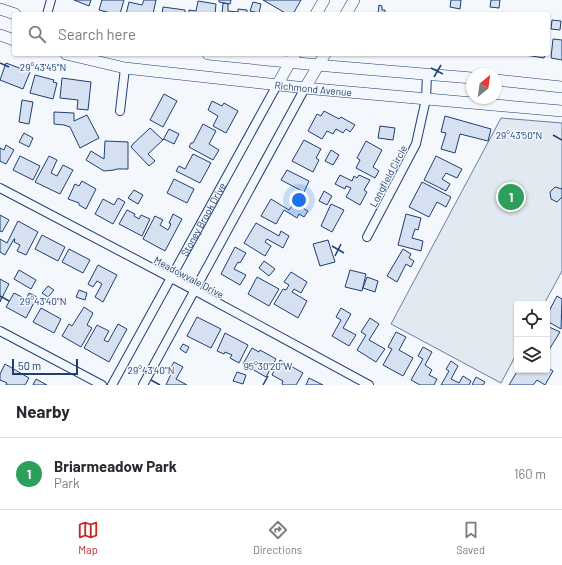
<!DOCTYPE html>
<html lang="en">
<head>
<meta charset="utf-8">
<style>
	:root { --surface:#fff; --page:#f2f2f3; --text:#2b2b33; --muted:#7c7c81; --line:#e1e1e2; --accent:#c62828 }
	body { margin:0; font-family:Barlow,sans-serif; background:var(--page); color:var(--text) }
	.controls { position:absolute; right:12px; bottom:12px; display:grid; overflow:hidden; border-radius:4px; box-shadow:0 1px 3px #0004 }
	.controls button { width:36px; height:36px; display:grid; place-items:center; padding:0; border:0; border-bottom:1px solid var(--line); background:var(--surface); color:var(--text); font:20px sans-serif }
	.compass { position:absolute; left:466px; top:68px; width:36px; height:36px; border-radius:50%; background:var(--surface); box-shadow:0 1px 3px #0004; rotate:29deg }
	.scale { position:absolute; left:12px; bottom:10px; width:66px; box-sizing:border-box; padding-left:4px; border:2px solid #1d3f73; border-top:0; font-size:11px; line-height:14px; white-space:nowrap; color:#1d3f73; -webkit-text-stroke:3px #f4f7fb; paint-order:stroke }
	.you { position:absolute; left:299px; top:200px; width:14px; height:14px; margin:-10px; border:3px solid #fff; border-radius:50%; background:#1a73e8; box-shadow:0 0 0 6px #1a73e833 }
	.badge { display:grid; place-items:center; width:26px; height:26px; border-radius:50%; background:var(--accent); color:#fff; font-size:13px; font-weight:700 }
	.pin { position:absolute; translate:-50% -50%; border:2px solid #fff; box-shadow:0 1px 4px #0006 }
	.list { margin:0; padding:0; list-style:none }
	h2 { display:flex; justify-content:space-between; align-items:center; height:52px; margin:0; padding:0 16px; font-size:17px }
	h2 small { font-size:13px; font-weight:400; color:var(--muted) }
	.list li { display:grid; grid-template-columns:26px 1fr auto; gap:12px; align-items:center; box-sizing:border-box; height:72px; padding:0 16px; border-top:1px solid var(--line) }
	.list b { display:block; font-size:15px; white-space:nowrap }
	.list p { margin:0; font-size:13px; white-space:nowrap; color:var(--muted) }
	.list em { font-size:13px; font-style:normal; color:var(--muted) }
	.icon { flex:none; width:22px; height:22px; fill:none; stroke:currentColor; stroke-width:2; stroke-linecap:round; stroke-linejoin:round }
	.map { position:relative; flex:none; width:562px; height:385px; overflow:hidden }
	.search { position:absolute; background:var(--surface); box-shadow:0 1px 3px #0004; left:12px; right:12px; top:12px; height:44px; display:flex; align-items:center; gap:10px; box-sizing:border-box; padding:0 14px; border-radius:4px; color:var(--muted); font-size:15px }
	.sheet { height:124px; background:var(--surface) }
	nav { display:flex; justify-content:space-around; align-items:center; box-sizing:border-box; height:56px; border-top:1px solid var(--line); background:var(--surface); font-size:11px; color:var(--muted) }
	nav a { display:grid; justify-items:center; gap:2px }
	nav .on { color:var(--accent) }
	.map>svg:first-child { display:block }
</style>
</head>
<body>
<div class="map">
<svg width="562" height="385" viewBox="0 0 562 385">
	<rect width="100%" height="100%" fill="#f4f7fb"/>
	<!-- green -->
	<path fill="#e3e9f0" stroke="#687fa3" d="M501 118 562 123V271L544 304H517V353L501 383 391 324Z"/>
	<!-- building -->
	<path fill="#d5e0f0" stroke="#1d3f73" d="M74 0H91L89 6Z
		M102 0H124L120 14H115L99 10Z
		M144 0H156L153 14H126L129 2 142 5Z
		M219 0H231L230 4 219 2Z
		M263 0H301L293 14H287Z
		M451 0H461L460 9 450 7Z
		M491 0H500L499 8 490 7Z
		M198 1 216 4 215 14H189V10L196 11Z
		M253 2 261 4 259 13 250 11Z
		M223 3 228 4V11L238 12V9L247 10V14H222Z
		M379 5 382 6V10H385V14H378Z
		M163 7 185 10V14H162Z
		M552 20 561 21 560 30 551 29Z
		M553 39 562 40V60L551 58Z
		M519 54H545L544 58Z
		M6 63 30 72 23 89 0 80Z
		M35 75 54 80 53 82 57 83 53 99 30 93Z
		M62 78 91 82 88 110 77 109 78 100 60 98Z
		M164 94 177 101 163 127 150 120Z
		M22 100 33 102 29 124 19 122Z
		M212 101 222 106 224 103 238 111 226 133 213 126 218 116 208 110Z
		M324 111 339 119 341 117 355 125 350 132 346 129 343 133 336 129 333 134 327 131 322 139 308 131 317 114 321 116Z
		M54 112 74 113V121L87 115 99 138 80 148 70 127 64 125 54 124Z
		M445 116 491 129 488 141 460 134 455 153 441 149 446 133 441 132Z
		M203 124 216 131 209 144 219 150 213 160 189 147 191 143H193Z
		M380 126 395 128 393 140 378 138Z
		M150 128 163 140 169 129 179 134 174 144 164 139 148 154 155 161 149 166 131 147 133 144Z
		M24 133 33 138 29 147 19 142Z
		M304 140 321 149 316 158 319 160 313 172 292 161Z
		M105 141 128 142V169H117L114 170 104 171 86 160 91 151 104 159Z
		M366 141 382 150 373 167 379 171 375 178 356 168 360 160 357 158Z
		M6 145 14 150 6 164 0 161V148L4 150Z
		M331 150 339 155 333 165 325 161Z
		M193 154 211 163 200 183 176 171 179 166 185 169Z
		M20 156 40 166 33 180 13 170Z
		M49 156 57 160 51 173 57 176 63 165 73 170 60 194 35 182Z
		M436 156 462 169 457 178 446 173 442 179 450 184 446 191 424 180Z
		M287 170 309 181 304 192 281 180Z
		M340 175 352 181 354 176 357 178 359 175 370 180 364 190 367 192 360 205 346 197 351 188 346 186 345 189 335 184Z
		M174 179 194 189 187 203 167 193Z
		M82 181 96 189 86 209 79 205V203L68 199 75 184 79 186Z
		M422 182 451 197 446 207 437 202 429 217 409 207Z
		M555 187 562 189V197L557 202 551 199 550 192Z
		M134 190 143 195 138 204 128 198Z
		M324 191 332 196 327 205 319 201Z
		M118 198 125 202 113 224 95 214 103 199 114 205Z
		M271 199 289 210 294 203 308 211 304 217 299 214 297 218 284 210 276 224 261 216Z
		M331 204 344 210 332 232 321 226Z
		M127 210 135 214 134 216 139 219 141 215 150 219 142 236 119 224Z
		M173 214 182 219 165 251 143 239 155 216 163 220 160 225 168 230 171 224 169 223Z
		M406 214 421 218 418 230 415 229 412 238 423 241 421 251 398 245Z
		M0 215 9 220 2 232 0 231Z
		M18 221 38 232 26 255 17 251 20 245 14 242 15 239H14L5 255 0 252V239L7 243Z
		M256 223 279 236 281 231 289 236 283 248 267 239 265 242 271 246 265 256 244 243Z
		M42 235 65 247 58 261 35 249Z
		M328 240 335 262 320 266 313 244Z
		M235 247 246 253 240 263 238 262 234 269 246 275 240 285 221 274Z
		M69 249 90 260 83 273 62 262Z
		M403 249 411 254 409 258 414 261 411 267 406 264 397 282 387 276Z
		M264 261 275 269 269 276 259 268Z
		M98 265 117 275 103 302 95 297 102 284 97 281 93 287 88 284Z
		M19 270 36 280 31 289 14 279Z
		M350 270 366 274 362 291 345 287Z
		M291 272 307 282 301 293 294 289 292 292 307 301 298 318 274 304 283 289 286 290 289 285 284 282Z
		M257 277 279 289 269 306 248 294Z
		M367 277 378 281 375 292 363 288Z
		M0 279 9 284 0 302Z
		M48 286 54 290 48 297 42 293Z
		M79 290 87 293 85 300 76 297Z
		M14 293 26 299 29 293 37 297 26 318 6 307Z
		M557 296 562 299 561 329 547 321V315Z
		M84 307 93 313 87 325 92 328 81 347 62 336 69 324 72 326Z
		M41 308 61 319 54 333 33 322Z
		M341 308 351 314 343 328 356 335 349 346 332 336 341 320 336 317Z
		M197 317 221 329 211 348 187 336Z
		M370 318 379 324 369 340 385 349 376 362 357 350 366 335 361 332Z
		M118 324 127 329 109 362 84 348 97 325 109 331 104 340 108 342Z
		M547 326 560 332 547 353Z
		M396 332 406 337 399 350 413 358 403 376 383 365 392 349 388 347Z
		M225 333 248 345 239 363 230 358 232 355 225 352 224 354 217 351Z
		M183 344 189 347 186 353 180 349Z
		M423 347 432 352 425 365 432 370 429 375 437 379 434 385H420L411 380 423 359 418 356Z
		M252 348 259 352 260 350 276 359 266 377 243 364Z
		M280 360 303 373 296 385H283L282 384 283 381 272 375Z
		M451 361 458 366 451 379 459 383 463 376 471 381 469 385H441L449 371 446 369Z
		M174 362 183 367 176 379 187 385H166L171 374 168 373Z
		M5 364 29 378 25 385H6L7 383 0 380V374Z
		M547 367 553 371 545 385 537 380 533 385H509L518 370H547Z
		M237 372 246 375 243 384 233 381Z
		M476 377 485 382 483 385H472Z
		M309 378 323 385H306Z
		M36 379 47 385H33Z"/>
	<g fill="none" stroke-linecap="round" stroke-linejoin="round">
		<defs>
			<g id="street">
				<path d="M47 14 51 0"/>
				<path d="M120 111 125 68"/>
				<path d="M0 188 194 290 369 385"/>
				<path d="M367 237 416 144 426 99 427 74"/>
				<path d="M0 331 102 385"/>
				<path id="s1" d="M112 385 277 85"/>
				<path d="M143 385 305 88"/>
			</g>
			<g id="secondary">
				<path d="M0 9 15 14"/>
				<path d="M316 14 324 0"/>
				<path d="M346 14 354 0"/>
				<path d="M0 35 14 40"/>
				<path id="s2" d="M66 54 125 68 315 89 562 111"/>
				<path d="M208 54 328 66 472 78"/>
				<path d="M496 80 562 87"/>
				<path d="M277 85 295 54"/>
				<path d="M305 88 325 54"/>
			</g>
		</defs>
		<!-- street casing -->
		<use href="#street" stroke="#1d3f73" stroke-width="10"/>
		<!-- secondary casing -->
		<use href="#secondary" stroke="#1d3f73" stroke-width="12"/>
		<!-- street -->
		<use href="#street" stroke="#f4f7fb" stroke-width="8"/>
		<!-- secondary -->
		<use href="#secondary" stroke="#f4f7fb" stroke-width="11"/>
	</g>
	<!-- ticks -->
	<path fill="none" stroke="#1d3f73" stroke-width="1.5" d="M0 63 9 67M431 68 443 74M434 77 441 65M553 135 562 140M332 246 344 253M335 256 341 244M0 296 9 301M151 380 160 385M263 385 268 376"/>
	<g text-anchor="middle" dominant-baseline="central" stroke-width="3" stroke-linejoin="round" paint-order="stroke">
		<!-- street labels -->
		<g font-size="10" fill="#1d3f73" stroke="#f4f7fb">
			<text stroke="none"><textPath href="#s2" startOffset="250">Richmond Avenue</textPath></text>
			<text transform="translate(388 176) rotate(-62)">Longfield Circle</text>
			<text stroke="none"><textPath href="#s1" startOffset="189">Stoney Brook Drive</textPath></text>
			<text transform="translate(189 277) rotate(28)">Meadowvale Drive</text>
		</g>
	</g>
	<g font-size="10" text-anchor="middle" fill="#1d3f73" stroke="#f4f7fb" stroke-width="3" stroke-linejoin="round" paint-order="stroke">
		<text x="43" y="71">29°43'45"N</text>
		<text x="519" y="139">29°43'50"N</text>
		<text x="43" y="305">29°43'40"N</text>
		<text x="268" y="370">95°30'20"W</text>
		<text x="151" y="374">29°43'40"N</text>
	</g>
</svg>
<div class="controls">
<button><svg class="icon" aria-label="locate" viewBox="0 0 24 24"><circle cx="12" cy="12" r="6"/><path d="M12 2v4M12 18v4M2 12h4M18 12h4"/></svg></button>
<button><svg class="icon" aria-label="layers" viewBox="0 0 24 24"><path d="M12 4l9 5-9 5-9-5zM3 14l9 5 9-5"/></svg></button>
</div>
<svg class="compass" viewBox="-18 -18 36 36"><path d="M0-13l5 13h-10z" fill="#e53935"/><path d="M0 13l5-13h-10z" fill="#7c7c81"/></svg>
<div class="scale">50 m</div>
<div class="you"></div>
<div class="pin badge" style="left:511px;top:197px;background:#2e9e5b">1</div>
<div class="search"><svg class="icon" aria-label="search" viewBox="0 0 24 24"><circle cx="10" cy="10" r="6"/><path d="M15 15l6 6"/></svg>Search here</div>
</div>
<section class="sheet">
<h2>Nearby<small></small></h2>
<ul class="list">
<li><span class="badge" style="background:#2e9e5b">1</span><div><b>Briarmeadow Park</b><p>Park</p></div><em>160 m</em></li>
</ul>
</section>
<nav>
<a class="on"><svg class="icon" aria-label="map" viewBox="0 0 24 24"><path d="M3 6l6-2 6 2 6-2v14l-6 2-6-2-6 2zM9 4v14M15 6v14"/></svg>Map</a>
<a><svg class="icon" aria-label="directions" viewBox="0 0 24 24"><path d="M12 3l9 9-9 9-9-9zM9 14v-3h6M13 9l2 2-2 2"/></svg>Directions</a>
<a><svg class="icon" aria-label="saved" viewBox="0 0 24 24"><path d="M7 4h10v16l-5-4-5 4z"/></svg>Saved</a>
</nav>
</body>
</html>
